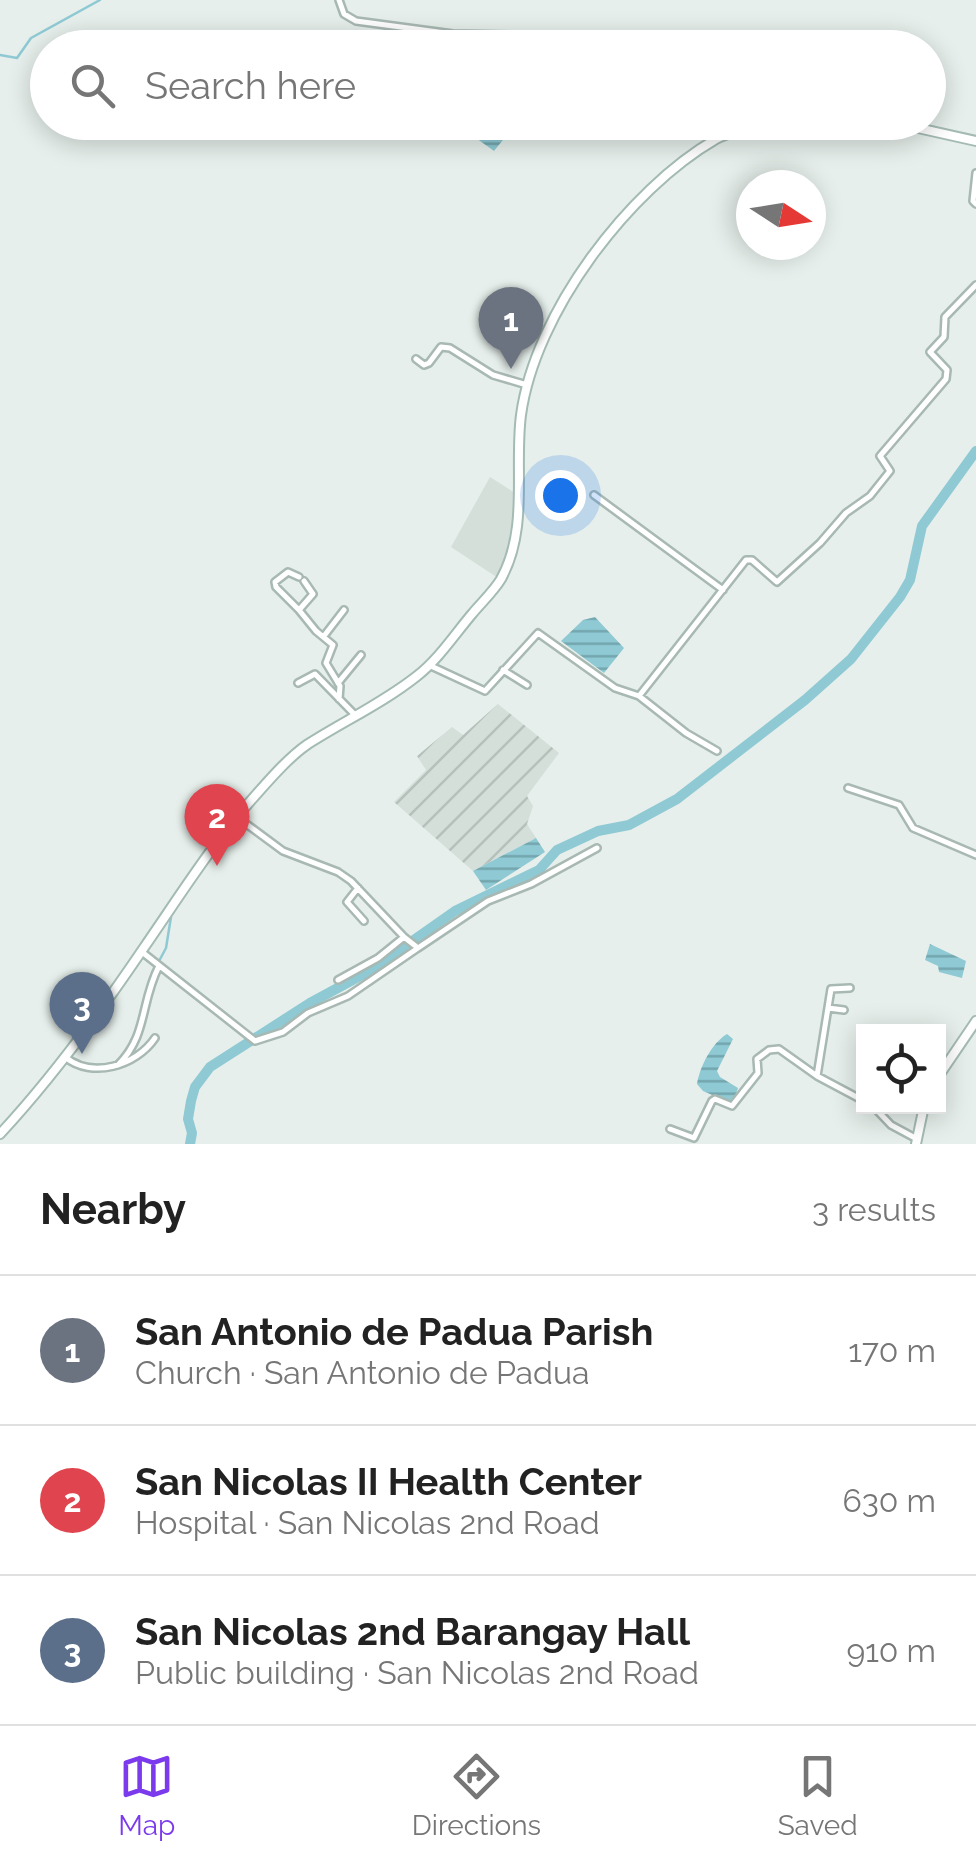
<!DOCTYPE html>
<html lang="en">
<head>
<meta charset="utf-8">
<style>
	:root { --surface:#fff; --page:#f2f2f2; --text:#222; --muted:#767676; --line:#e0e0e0; --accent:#7c3aed }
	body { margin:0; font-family:Raleway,sans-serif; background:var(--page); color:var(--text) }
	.controls { position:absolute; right:30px; bottom:30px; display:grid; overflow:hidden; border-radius:0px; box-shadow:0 5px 25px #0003 }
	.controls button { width:90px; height:90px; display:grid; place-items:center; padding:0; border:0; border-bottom:2px solid var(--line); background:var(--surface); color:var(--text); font:50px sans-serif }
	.compass { position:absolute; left:736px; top:170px; width:90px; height:90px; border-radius:50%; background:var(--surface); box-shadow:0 5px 25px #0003; rotate:102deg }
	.you { position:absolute; left:560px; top:495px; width:35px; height:35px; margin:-25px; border:8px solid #fff; border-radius:50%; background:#1a73e8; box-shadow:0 0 0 15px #1a73e833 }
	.badge { display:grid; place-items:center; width:65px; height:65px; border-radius:50%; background:var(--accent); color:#fff; font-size:32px; font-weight:700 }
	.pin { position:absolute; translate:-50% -82px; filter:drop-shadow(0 2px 5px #0008) }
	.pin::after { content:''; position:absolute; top:52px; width:35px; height:30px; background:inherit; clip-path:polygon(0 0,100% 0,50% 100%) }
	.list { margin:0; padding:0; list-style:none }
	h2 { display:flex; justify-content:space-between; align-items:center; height:130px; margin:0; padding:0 40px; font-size:42px }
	h2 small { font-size:32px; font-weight:400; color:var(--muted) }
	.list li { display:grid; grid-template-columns:65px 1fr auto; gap:30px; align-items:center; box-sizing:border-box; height:150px; padding:0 40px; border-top:2px solid var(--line) }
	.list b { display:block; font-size:38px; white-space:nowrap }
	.list p { margin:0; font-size:32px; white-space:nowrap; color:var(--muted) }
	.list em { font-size:32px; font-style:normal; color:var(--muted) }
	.icon { flex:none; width:55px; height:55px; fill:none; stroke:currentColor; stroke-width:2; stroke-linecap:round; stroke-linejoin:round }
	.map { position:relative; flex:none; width:976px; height:1144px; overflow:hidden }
	.search { position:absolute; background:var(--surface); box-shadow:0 5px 25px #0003; left:30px; right:30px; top:30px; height:110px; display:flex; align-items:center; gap:25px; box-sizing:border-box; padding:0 35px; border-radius:55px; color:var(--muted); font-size:38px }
	.sheet { height:580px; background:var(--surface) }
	nav { display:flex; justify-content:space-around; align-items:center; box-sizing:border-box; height:140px; border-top:2px solid var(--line); background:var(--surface); font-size:28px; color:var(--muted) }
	nav a { display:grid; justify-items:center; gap:5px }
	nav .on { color:var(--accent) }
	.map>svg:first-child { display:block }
</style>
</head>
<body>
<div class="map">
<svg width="976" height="1144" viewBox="0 0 976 1144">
	<defs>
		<pattern id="industrial-furrows" width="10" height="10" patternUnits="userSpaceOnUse" patternTransform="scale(2.5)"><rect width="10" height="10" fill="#d4dfda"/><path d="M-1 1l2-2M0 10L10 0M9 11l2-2" fill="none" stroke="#b6c1bc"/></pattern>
		<pattern id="water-rules" width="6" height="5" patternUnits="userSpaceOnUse" patternTransform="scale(2.5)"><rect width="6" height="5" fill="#8ec9d4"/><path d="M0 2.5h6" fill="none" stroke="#74a5ad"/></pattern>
	</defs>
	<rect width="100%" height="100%" fill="#e6efeb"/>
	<!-- built -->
	<path fill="#d4dfda" d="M490 477 518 495 509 545 498 578 451 547Z"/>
	<!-- industrial -->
	<path fill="url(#industrial-furrows)" d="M498 704 559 753 527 796 533 806 527 824 536 838 473 871 394 802 426 770 417 756 452 727 463 735Z"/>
	<!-- water -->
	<path fill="url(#water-rules)" d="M455 123H504L511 130 494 151Z
		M595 617 624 648 604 673 561 641 583 620Z
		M536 838 545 852 486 890 473 871Z
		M930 944 966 961 962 978 939 972 938 966 925 960Z
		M727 1034 733 1039 717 1071 720 1077 738 1088 733 1104 703 1091 697 1084C700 1066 712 1043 727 1034Z"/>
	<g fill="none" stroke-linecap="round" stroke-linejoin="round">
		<!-- stream -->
		<path stroke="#8ec9d4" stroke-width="2.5" d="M0 55 17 58 31 38 100 0
			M141 1014 150 978 166 948 171 917
			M97 1065 113 1064 122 1057"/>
		<!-- river -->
		<path stroke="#8ec9d4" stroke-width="10" d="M190 1144 192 1133 188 1119 191 1101 195 1087 210 1067 310 1003 371 970 455 911 539 870 557 850 598 831 629 825 677 799 805 700 851 659 900 597 910 580 922 526 976 451"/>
		<defs>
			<path id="street" d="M339 0 344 14 356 21 453 34 514 35 564 48
				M704 122 719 138
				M976 173 973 201 976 204
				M416 359 424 365 429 363 441 347 450 348 493 375 527 385
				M594 495 723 590
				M299 577 288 572 275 582 276 587 299 610 313 594 304 581
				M299 610 316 631 333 645 326 663 340 686 339 699
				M324 636 344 610
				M431 666 485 691 538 633 615 688 639 696 746 560H752L777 582 820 543 846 513 870 496 890 471 880 456 946 379 947 370 930 352 944 337 945 317 976 285
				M503 670 527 685
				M298 683 315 674 356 716
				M338 683 361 655
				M639 696 686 733 717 751
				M848 788 899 805 913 828 976 855
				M237 817 283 851 338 872 351 881 404 937 378 958 338 980
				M358 888 347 902 364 921
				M404 937 418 948 488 901 531 884 597 848
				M142 952 255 1041 283 1032 308 1013 348 996 418 948
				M828 1008 844 1010
				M65 1057C92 1079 136 1066 155 1038
				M118 1065C148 1035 140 1003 159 966
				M817 1076 831 989 850 988
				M873 1106 891 1125 917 1139
				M670 1129 694 1138 712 1101 715 1099 732 1106 758 1073 757 1059 769 1050 779 1049 817 1076 864 1101"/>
			<path id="secondary" d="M891 122 976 141
				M938 1077 976 1021
				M0 1134C53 1077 99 1014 143 949 179 897 212 844 254 797 270 779 289 757 308 744 344 721 383 703 417 676 438 660 455 634 472 614 481 603 494 591 501 579 529 528 514 469 521 415 535 313 628 190 716 139 731 131 750 127 766 122
				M916 1144 924 1106"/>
		</defs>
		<!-- street casing -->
		<use href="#street" stroke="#a8b8b2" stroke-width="10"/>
		<!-- secondary casing -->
		<use href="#secondary" stroke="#a4bbb3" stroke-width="12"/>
		<!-- street -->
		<use href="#street" stroke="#fff" stroke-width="5"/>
		<!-- secondary -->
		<use href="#secondary" stroke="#fff" stroke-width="8"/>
	</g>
</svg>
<div class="controls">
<button><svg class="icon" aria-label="locate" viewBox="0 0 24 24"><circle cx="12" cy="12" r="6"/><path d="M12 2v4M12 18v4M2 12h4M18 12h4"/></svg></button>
</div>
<svg class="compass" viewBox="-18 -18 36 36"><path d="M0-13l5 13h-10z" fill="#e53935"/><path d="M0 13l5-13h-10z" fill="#767676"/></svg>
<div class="you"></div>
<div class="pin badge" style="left:511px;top:369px;background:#6b7280">1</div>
<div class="pin badge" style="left:217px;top:866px;background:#e0444e">2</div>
<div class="pin badge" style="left:82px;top:1054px;background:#5c6f8a">3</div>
<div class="search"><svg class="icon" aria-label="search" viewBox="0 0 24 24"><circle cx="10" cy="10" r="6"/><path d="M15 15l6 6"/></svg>Search here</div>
</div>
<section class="sheet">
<h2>Nearby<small>3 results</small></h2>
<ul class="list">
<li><span class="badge" style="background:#6b7280">1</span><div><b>San Antonio de Padua Parish</b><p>Church · San Antonio de Padua</p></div><em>170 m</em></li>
<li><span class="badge" style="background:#e0444e">2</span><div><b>San Nicolas II Health Center</b><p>Hospital · San Nicolas 2nd Road</p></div><em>630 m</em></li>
<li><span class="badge" style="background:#5c6f8a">3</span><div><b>San Nicolas 2nd Barangay Hall</b><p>Public building · San Nicolas 2nd Road</p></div><em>910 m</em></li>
</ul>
</section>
<nav>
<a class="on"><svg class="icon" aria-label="map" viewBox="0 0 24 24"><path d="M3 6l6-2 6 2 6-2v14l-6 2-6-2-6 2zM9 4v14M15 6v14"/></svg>Map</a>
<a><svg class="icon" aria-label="directions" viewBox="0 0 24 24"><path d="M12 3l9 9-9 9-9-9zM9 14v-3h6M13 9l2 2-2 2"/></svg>Directions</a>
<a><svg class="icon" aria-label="saved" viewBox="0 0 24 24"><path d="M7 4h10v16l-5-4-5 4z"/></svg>Saved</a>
</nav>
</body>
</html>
